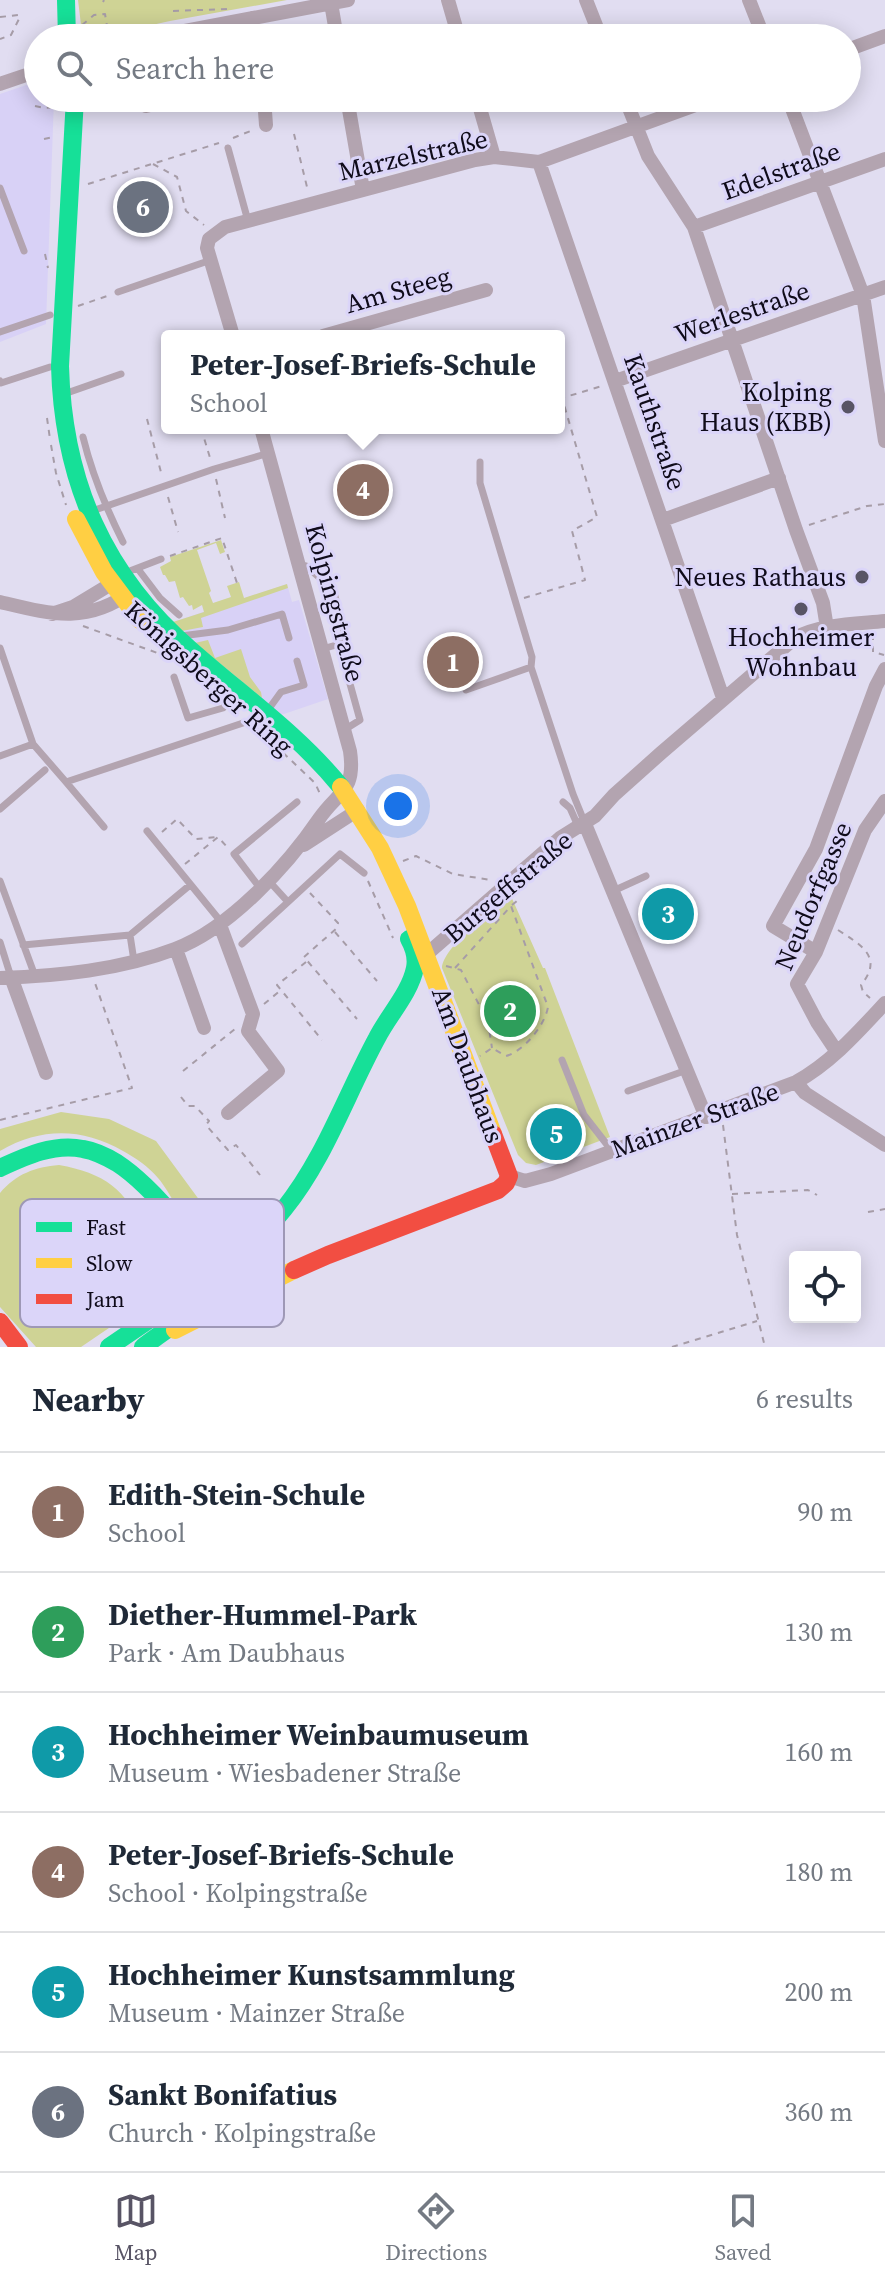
<!DOCTYPE html>
<html lang="en">
<head>
<meta charset="utf-8">
<style>
	:root { --surface:#fff; --page:#f6f6f7; --text:#1f2937; --muted:#747a83; --line:#e0e1e3; --accent:#585465 }
	body { margin:0; font-family:"Source Serif 4",serif; background:var(--page); color:var(--text) }
	.controls { position:absolute; right:24px; bottom:24px; display:grid; overflow:hidden; border-radius:8px; box-shadow:0 4px 20px #0003 }
	.controls button { width:72px; height:72px; display:grid; place-items:center; padding:0; border:0; border-bottom:2px solid var(--line); background:var(--surface); color:var(--text); font:40px sans-serif }
	.you { position:absolute; left:398px; top:806px; width:28px; height:28px; margin:-20px; border:6px solid #fff; border-radius:50%; background:#1a73e8; box-shadow:0 0 0 12px #1a73e833 }
	.badge { display:grid; place-items:center; width:52px; height:52px; border-radius:50%; background:var(--accent); color:#fff; font-size:26px; font-weight:700 }
	.pin { position:absolute; translate:-50% -50%; border:4px solid #fff; box-shadow:0 2px 8px #0006 }
	.popup { position:absolute; left:161px; top:330px; width:404px; height:104px; box-sizing:border-box; display:grid; place-content:center; border-radius:8px; background:var(--surface); filter:drop-shadow(0 2px 6px #0005); font-size:26px; white-space:nowrap; color:var(--muted) }
	.popup b { font-size:30px; color:var(--text) }
	.popup::after { content:''; position:absolute; left:50%; top:100%; margin-left:-16px; border:16px solid transparent; border-top-color:var(--surface) }
	.list { margin:0; padding:0; list-style:none }
	h2 { display:flex; justify-content:space-between; align-items:center; height:104px; margin:0; padding:0 32px; font-size:34px }
	h2 small { font-size:26px; font-weight:400; color:var(--muted) }
	.list li { display:grid; grid-template-columns:52px 1fr auto; gap:24px; align-items:center; box-sizing:border-box; height:120px; padding:0 32px; border-top:2px solid var(--line) }
	.list b { display:block; font-size:30px; white-space:nowrap }
	.list p { margin:0; font-size:26px; white-space:nowrap; color:var(--muted) }
	.list em { font-size:26px; font-style:normal; color:var(--muted) }
	.icon { flex:none; width:44px; height:44px; fill:none; stroke:currentColor; stroke-width:2; stroke-linecap:round; stroke-linejoin:round }
	.map { position:relative; flex:none; width:885px; height:1347px; overflow:hidden }
	.search { position:absolute; background:var(--surface); box-shadow:0 4px 20px #0003; left:24px; right:24px; top:24px; height:88px; display:flex; align-items:center; gap:20px; box-sizing:border-box; padding:0 28px; border-radius:44px; color:var(--muted); font-size:30px }
	.sheet { height:824px; background:var(--surface) }
	nav { display:flex; justify-content:space-around; align-items:center; box-sizing:border-box; height:112px; border-top:2px solid var(--line); background:var(--surface); font-size:22px; color:var(--muted) }
	nav a { display:grid; justify-items:center; gap:4px }
	nav .on { color:var(--accent) }
	.map>svg:first-child { display:block }
</style>
</head>
<body>
<div class="map">
<svg width="885" height="1347" viewBox="0 0 885 1347">
	<rect width="100%" height="100%" fill="#e1ddf1"/>
	<!-- built -->
	<path fill="#d8d1f6" d="M38 81V98H54L46 324 0 342V94Z
		M287 584 292 602 299 600 328 699 281 715 173 622Z"/>
	<!-- green -->
	<path fill="#cfd395" d="M78 0H287L170 21 93 38 82 33Z
		M221 540 225 552 220 554 216 543 197 550 211 591 209 593 213 603 231 597 227 586 239 582 244 598 287 584 288 588 201 618 203 627 182 631 173 622 204 612 202 605 193 610 192 605 189 606 183 597 180 598 175 581 169 582 165 575H163L160 567 171 561 170 557Z
		M208 640 215 658 241 649 250 677 261 692 262 698 195 643Z
		M510 894 543 968H545L610 1137 536 1165 526 1163 518 1155 442 968C443 947 493 910 510 894Z
		M61 1112 109 1119 156 1141 225 1235C218 1233 207 1233 201 1230 180 1221 172 1194 158 1178 149 1167 136 1158 123 1151 82 1128 42 1127 0 1151V1129Z
		M59 1165C104 1173 126 1189 144 1231 153 1254 157 1268 154 1293L131 1313 81 1347H36L0 1307V1193C16 1174 35 1167 59 1165Z"/>
	<g fill="none" stroke-linecap="round" stroke-linejoin="round">
		<!-- path -->
		<path stroke="#a69ca7" stroke-width="2" stroke-dasharray="6 6" stroke-linecap="butt" d="M103 2 104 0
			M173 11 227 9
			M0 17 19 15V19L11 35 0 39
			M82 25 94 15 105 14 109 38
			M35 106 44 108 55 107
			M294 134 308 191
			M233 138 253 130
			M44 139 53 137
			M153 164 177 177 186 211 204 225
			M88 184 219 143
			M45 254 48 268
			M78 306 110 295
			M47 418 50 439
			M147 419 162 476
			M201 428 211 461
			M51 445 56 473 66 505
			M216 479 225 518
			M168 497 178 532
			M809 525 867 506 885 504
			M170 556 222 538 237 583
			M524 598 585 580 572 531 597 517 562 398 602 386
			M83 626 174 659
			M873 634V652L884 655
			M257 728 315 783 321 796
			M162 832 177 819 196 839 218 837
			M403 861 416 856 453 874 491 880
			M185 864 218 837 228 848
			M368 881 393 938
			M310 893 338 923 337 928 304 957 357 1019
			M512 905 518 900
			M838 930C861 945 884 957 861 985L863 992 870 998
			M335 932 377 981
			M306 962 277 985 322 1040
			M446 966 461 970 488 1022 492 1048
			M455 968 511 906 548 1007C545 1025 524 1051 506 1056L492 1048 480 1056
			M264 1004 281 990
			M183 1071 235 1029
			M181 1097 188 1106H195L209 1121 206 1125 228 1150 236 1145 260 1175
			M0 1120 132 1088 95 983
			M723 1125 737 1235 765 1347
			M732 1194 808 1190 817 1195
			M868 1212 885 1209
			M672 1347 757 1321"/>
		<!-- lane -->
		<path stroke="#b3a4b0" stroke-width="7" d="M228 148 248 221
			M0 188 24 251
			M118 292 211 260
			M0 332 50 315
			M0 381 1 383 50 367
			M64 394 121 374
			M83 437C92 474 106 508 123 542
			M480 462V483L532 657 531 667 573 794 584 821
			M92 511 214 469 269 453
			M300 565 306 566 333 589 347 642 322 649
			M138 569 160 598 179 615
			M122 574 161 559
			M181 636 228 630 282 614 289 638
			M339 644 360 720 344 730
			M0 648 33 744 66 782 249 721 268 710 281 692 304 685 297 661
			M174 677 188 718 223 708 237 691
			M466 690 531 667
			M0 756 33 744
			M66 782 104 827
			M563 802 570 808 578 826
			M0 809 45 770
			M147 831 222 923
			M0 881 35 976
			M260 888 234 854 297 802
			M613 891 646 876
			M288 902 340 854 364 873
			M130 935 134 961
			M0 942 11 977
			M242 944 288 902 268 880
			M23 945 130 935 190 885
			M562 1060 584 1115 612 1151
			M628 1091 687 1070"/>
		<!-- street -->
		<path stroke="#b3a4b0" stroke-width="14" d="M448 0 459 38
			M586 0 601 38
			M749 0 764 38
			M331 3 337 38
			M252 18 255 38
			M148 38 348 0
			M847 50 885 36
			M0 84 38 71
			M264 98 266 125
			M347 98 363 190
			M477 98 494 157
			M625 98 648 156 694 227 796 530 823 603 827 628
			M788 98 863 295 885 441
			M146 106 182 98
			M539 162 723 698
			M694 227 885 159
			M233 336 207 248 209 239 225 227 475 160 494 157 539 162 715 98
			M323 336 486 290
			M615 381 885 287
			M663 520 779 478
			M0 602C50 614 87 625 132 591L120 584H111L73 607 52 614
			M585 824 706 1117
			M304 845 358 810
			M220 925 253 1014 248 1031 278 1071 228 1113
			M176 949 204 1028
			M816 952 773 926 816 849 876 686 885 669
			M418 954H427L560 838 595 816 614 795 661 753 795 638C821 624 856 624 885 621
			M11 977 46 1073
			M0 978C58 976 120 970 175 949 229 929 287 866 319 819 338 791 356 792 350 751L261 428
			M837 1052 817 1022 797 984 816 952 865 830 885 801
			M796 1082 805 1093 885 1145
			M509 1176 525 1181 551 1174 796 1082C831 1063 859 1031 885 1003"/>
		<!-- fast -->
		<path stroke="#16e098" stroke-width="18" d="M66 0 67 38
			M75 98 60 366C63 481 104 576 192 651 243 696 298 734 341 787
			M0 1168C26 1156 54 1143 83 1149 95 1151 107 1157 117 1163 148 1183 215 1252 201 1292 192 1316 162 1332 143 1347
			M154 1214C184 1274 193 1297 265 1283
			M187 1238 221 1246 255 1241
			M203 1283C232 1261 261 1238 284 1209 325 1158 346 1095 377 1038 388 1016 410 993 415 968 417 958 414 948 409 939
			M109 1347 203 1283"/>
		<!-- slow -->
		<path stroke="#ffcf43" stroke-width="18" d="M76 519 104 572 140 620
			M341 787 380 848 407 906 493 1134
			M175 1330 294 1270"/>
		<!-- jam -->
		<path stroke="#f24e42" stroke-width="18" d="M294 1270 328 1255 498 1190 506 1183 509 1176 493 1134
			M164 1309 173 1279 172 1248
			M0 1322 19 1347"/>
	</g>
	<!-- markers -->
	<g fill="#585465" stroke="#dbd5f9" stroke-width="3">
		<circle cx="848" cy="407" r="8"/>
		<circle cx="862" cy="577" r="8"/>
		<circle cx="801" cy="609" r="8"/>
	</g>
	<g text-anchor="middle" dominant-baseline="central" stroke-width="6" stroke-linejoin="round" paint-order="stroke">
		<!-- street labels -->
		<g font-size="26" fill="#0f0b1a" stroke="#dbd5f9">
			<text transform="translate(413 155) rotate(-13)">Marzelstraße</text>
			<text transform="translate(781 171) rotate(-20)">Edelstraße</text>
			<text transform="translate(398 290) rotate(-16)">Am Steeg</text>
			<text transform="translate(742 312) rotate(-19)">Werlestraße</text>
			<text transform="translate(655 422) rotate(71)">Kauthstraße</text>
			<text transform="translate(335 603) rotate(75)">Kolpingstraße</text>
			<text transform="translate(209 678) rotate(42)">Königsberger Ring</text>
			<text transform="translate(508 887) rotate(-40)">Burgeffstraße</text>
			<text transform="translate(813 896) rotate(-67)">Neudorfgasse</text>
			<text transform="translate(468 1065) rotate(70)">Am Daubhaus</text>
			<text transform="translate(695 1120) rotate(-20)">Mainzer Straße</text>
		</g>
		<!-- poi labels -->
		<g font-size="26" fill="#0f0b1a" stroke="#dbd5f9" text-anchor="end">
			<text x="832" y="392">Kolping<tspan x="832" dy="30">Haus (KBB)</tspan></text>
			<text x="846" y="577">Neues Rathaus</text>
			<text x="801" y="637" text-anchor="middle">Hochheimer<tspan x="801" dy="30">Wohnbau</tspan></text>
		</g>
	</g>
	<!-- legend -->
	<rect x="20" y="1199" width="264" height="128" rx="12" fill="#dbd5f9" stroke="#9e98b6" stroke-width="2"/>
	<rect x="36" y="1222" width="36" height="10" fill="#16e098"/>
	<rect x="36" y="1258" width="36" height="10" fill="#ffcf43"/>
	<rect x="36" y="1294" width="36" height="10" fill="#f24e42"/>
	<g font-size="22" fill="#0f0b1a">
		<text x="86" y="1235">Fast</text>
		<text x="86" y="1271">Slow</text>
		<text x="86" y="1307">Jam</text>
	</g>
</svg>
<div class="controls">
<button><svg class="icon" aria-label="locate" viewBox="0 0 24 24"><circle cx="12" cy="12" r="6"/><path d="M12 2v4M12 18v4M2 12h4M18 12h4"/></svg></button>
</div>
<div class="you"></div>
<div class="pin badge" style="left:453px;top:662px;background:#8d6e63">1</div>
<div class="pin badge" style="left:510px;top:1011px;background:#2e9e5b">2</div>
<div class="pin badge" style="left:668px;top:914px;background:#0f9aa8">3</div>
<div class="pin badge" style="left:363px;top:490px;background:#8d6e63">4</div>
<div class="popup"><b>Peter-Josef-Briefs-Schule</b>School</div>
<div class="pin badge" style="left:556px;top:1134px;background:#0f9aa8">5</div>
<div class="pin badge" style="left:143px;top:207px;background:#6b7280">6</div>
<div class="search"><svg class="icon" aria-label="search" viewBox="0 0 24 24"><circle cx="10" cy="10" r="6"/><path d="M15 15l6 6"/></svg>Search here</div>
</div>
<section class="sheet">
<h2>Nearby<small>6 results</small></h2>
<ul class="list">
<li><span class="badge" style="background:#8d6e63">1</span><div><b>Edith-Stein-Schule</b><p>School</p></div><em>90 m</em></li>
<li><span class="badge" style="background:#2e9e5b">2</span><div><b>Diether-Hummel-Park</b><p>Park · Am Daubhaus</p></div><em>130 m</em></li>
<li><span class="badge" style="background:#0f9aa8">3</span><div><b>Hochheimer Weinbaumuseum</b><p>Museum · Wiesbadener Straße</p></div><em>160 m</em></li>
<li><span class="badge" style="background:#8d6e63">4</span><div><b>Peter-Josef-Briefs-Schule</b><p>School · Kolpingstraße</p></div><em>180 m</em></li>
<li><span class="badge" style="background:#0f9aa8">5</span><div><b>Hochheimer Kunstsammlung</b><p>Museum · Mainzer Straße</p></div><em>200 m</em></li>
<li><span class="badge" style="background:#6b7280">6</span><div><b>Sankt Bonifatius</b><p>Church · Kolpingstraße</p></div><em>360 m</em></li>
</ul>
</section>
<nav>
<a class="on"><svg class="icon" aria-label="map" viewBox="0 0 24 24"><path d="M3 6l6-2 6 2 6-2v14l-6 2-6-2-6 2zM9 4v14M15 6v14"/></svg>Map</a>
<a><svg class="icon" aria-label="directions" viewBox="0 0 24 24"><path d="M12 3l9 9-9 9-9-9zM9 14v-3h6M13 9l2 2-2 2"/></svg>Directions</a>
<a><svg class="icon" aria-label="saved" viewBox="0 0 24 24"><path d="M7 4h10v16l-5-4-5 4z"/></svg>Saved</a>
</nav>
</body>
</html>
